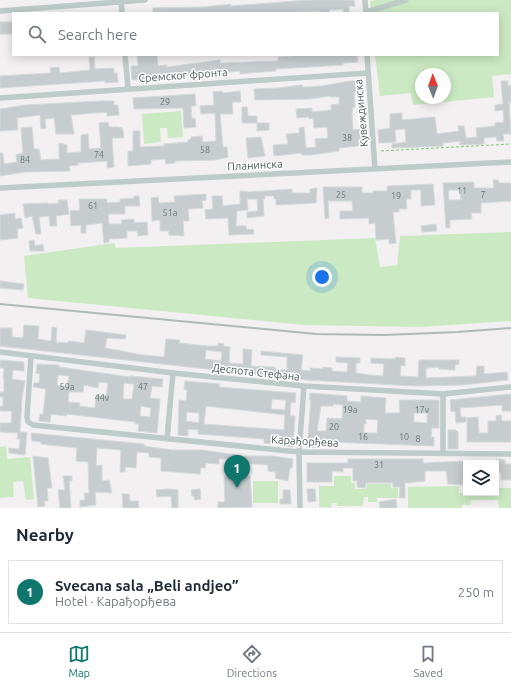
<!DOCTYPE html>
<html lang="en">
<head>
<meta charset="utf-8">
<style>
	:root { --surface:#fff; --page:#f6f6f7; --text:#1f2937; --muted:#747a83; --line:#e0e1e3; --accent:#0f766e }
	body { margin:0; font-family:Ubuntu,sans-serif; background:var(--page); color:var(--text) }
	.controls { position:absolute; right:12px; bottom:12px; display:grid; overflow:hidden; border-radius:0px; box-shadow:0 2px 10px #0003 }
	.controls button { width:36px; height:36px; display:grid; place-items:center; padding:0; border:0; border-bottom:1px solid var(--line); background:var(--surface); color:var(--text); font:20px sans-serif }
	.compass { position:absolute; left:415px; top:68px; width:36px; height:36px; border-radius:50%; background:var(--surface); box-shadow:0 2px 10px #0003; rotate:359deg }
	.you { position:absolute; left:322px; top:277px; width:14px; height:14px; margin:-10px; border:3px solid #fff; border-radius:50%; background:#1a73e8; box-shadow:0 0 0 6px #1a73e833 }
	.badge { display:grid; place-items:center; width:26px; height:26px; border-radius:50%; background:var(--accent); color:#fff; font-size:13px; font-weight:700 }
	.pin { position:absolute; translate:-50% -33px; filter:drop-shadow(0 1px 2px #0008) }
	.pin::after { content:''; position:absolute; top:21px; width:14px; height:12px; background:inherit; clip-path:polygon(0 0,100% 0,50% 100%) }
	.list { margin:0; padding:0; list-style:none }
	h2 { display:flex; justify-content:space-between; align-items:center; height:52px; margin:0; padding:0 16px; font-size:17px }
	h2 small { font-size:13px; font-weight:400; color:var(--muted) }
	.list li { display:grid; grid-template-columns:26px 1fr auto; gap:12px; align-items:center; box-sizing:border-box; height:64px; margin:0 8px 8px; padding:0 8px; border:1px solid var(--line); border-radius:0px }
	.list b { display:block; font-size:15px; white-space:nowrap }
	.list p { margin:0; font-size:13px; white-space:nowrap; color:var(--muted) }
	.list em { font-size:13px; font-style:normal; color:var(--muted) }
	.icon { flex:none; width:22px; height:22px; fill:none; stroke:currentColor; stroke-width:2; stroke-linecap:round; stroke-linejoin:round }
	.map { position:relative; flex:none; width:511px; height:508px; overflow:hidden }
	.search { position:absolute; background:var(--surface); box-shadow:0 2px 10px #0003; left:12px; right:12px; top:12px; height:44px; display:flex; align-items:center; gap:10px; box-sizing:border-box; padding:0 14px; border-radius:0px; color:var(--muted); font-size:15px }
	.sheet { height:124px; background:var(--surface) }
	nav { display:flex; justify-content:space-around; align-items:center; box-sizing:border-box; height:56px; border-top:1px solid var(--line); background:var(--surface); font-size:11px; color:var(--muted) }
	nav a { display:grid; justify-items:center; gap:2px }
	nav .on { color:var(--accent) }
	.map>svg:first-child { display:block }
</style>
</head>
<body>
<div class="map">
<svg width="511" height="508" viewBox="0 0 511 508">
	<rect width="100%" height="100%" fill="#f2f0f1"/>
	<!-- green -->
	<path fill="#cbeac3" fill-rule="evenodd" d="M377 0H511V74L492 76 494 97 413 105 411 93 380 96 375 55H498V13H371L370 1ZM421 74H445V98H421Z
		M181 111 183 137 168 138 167 128H160L161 142 144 144 142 114Z
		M511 232V321L420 327 304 325 28 298 24 256 114 243 116 248 375 238 380 267 397 265 400 236Z
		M6 446 7 459 30 457 34 499 26 500 23 481 13 482 14 497 0 498V447Z
		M334 476H351V483H355V489H366L367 484H391V488H398V498H377V502H368V497H364L363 506H337V503H332L331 508 319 507V486H334Z
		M253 481H278V503H253Z
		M459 486V493H496V488H511V508H499L498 500H471V505H462V508H408V487Z"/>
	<!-- building -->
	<path fill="#c7cdce" stroke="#d4d9da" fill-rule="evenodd" d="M307 0H354L355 6H349V13H344L343 9 329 10 330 13H319V11L287 13H153V8L204 7 231 4V6Z
		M0 22H13V34H0Z
		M137 55H157L158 66 167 65V67L220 60V63L278 61V57L305 55H357L358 62 343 63V65L276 69V71L249 73 240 74V71L181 76V78L132 80 131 66H138Z
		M89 57H94L95 69 114 68V73H117L118 82 105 83V81L0 88V76L51 73 50 68 59 67 60 73 90 70Z
		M350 81H359L360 92H354L355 107H353L352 114 353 130 365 129 366 145 339 148V151L310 155H302L301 153 274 156 273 145 288 144 286 134 299 133V128L304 127 306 148 316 147 315 139 328 138 327 127 314 128 313 118 309 119V117L297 118 296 109 312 108V112L331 110V105L339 104V97H330V96L309 99 255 100 254 89 278 88 302 85 303 87 322 86Z
		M501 81H508V86L511 85V102H509L511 134H503L504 141H497L496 137 484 138V144L460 145V141L443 143V146L392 148V144L406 142 405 129 395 130 396 142 379 143 378 130 390 128V114L402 113V120L435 117 437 134 459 131 458 126H464L466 138 477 137 476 128 495 126V123L504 122 503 110 495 111V105L503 104Z
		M222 91 223 93 240 91 241 102H232L233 114H220L223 147H227L228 157 215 160 175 161V163L166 164 165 159 151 160V164L128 166V151H133V131H140V147L164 146V144L188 142V140L191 139V137L202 136 203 142 216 141 215 113 201 114 200 106 214 105 213 92Z
		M195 94 196 106H191L192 119 195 118 196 127 184 128 183 108 134 109 133 98Z
		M101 101H114V105H118L119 115 107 116V112L71 115 74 134H56L54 118 45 119 46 128 41 129 40 115 17 118 18 130 0 131V109L25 105Z
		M242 107H247L248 116H257V123H242Z
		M108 122 109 127H118L122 128 123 131 124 138H112L114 167 107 168V161L78 163V165L69 166 70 171 25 172 0 176V153H3L4 164 17 162 16 155 23 153 21 128 32 127 34 149H39L41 160 59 159V143L67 145V153L81 152V135L88 134 89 149 101 148 99 123Z
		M257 123H269V130L257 131Z
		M261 137 265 156 248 158 246 138Z
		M493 180H498L499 183H511V201L481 203V213H471L472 219 450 220V228H446L443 183 474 182V188H494ZM448 190H460L461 200H449Z
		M433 184 435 205 421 206V190H411V199H406L407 209H399V212H393L396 243 389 244V239L376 240 375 223 369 224V218L340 219V211H353L352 201H328L329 218 325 219 323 187H362V193H373V191H387V186Z
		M317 188 316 203 276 205V199H274V196H264L265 199H263L264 216 247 218V212L258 211 257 199H247L248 210 237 211 236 226H246L247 230 253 229 254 234 229 235 228 218 206 219 205 210 213 209 212 196H222L223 206 240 204V191L249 192 292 189V193H310V189Z
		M206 194V200L202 201 203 208 188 209 189 221H183L184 236 169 235V231H160V220L152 221 151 198 158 197 159 203 175 202 174 196Z
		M134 196H139L140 206H125V214H108L109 224H122L121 220 134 219V223L147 222 148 235 138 236 137 231H127V238L109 239V242L104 243 102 223 86 225V233H81V225L71 226 70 211 80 210 79 199H107V203L120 202V199L134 198Z
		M58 200H67L69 214 56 216 57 226H50L49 216 39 217 41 234H36L32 216 25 218 23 204 48 203V204L59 203Z
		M15 213V219L21 218 23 228 17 229 18 238 0 240V215Z
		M436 224 437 231 422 232 421 226Z
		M34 240 35 246 43 244 44 251H30L29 241Z
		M0 281 24 284 23 290 0 288Z
		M24 325 39 326 38 339 51 341 52 327 57 328 56 342 67 343 69 341 84 343 86 330 126 335 125 339 107 338 105 348 143 355 164 357 166 339 180 340 179 343 207 346H218V343L224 344 223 346 230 347 229 363 243 364V349L252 350 251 366 275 367V369L287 370V357L261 355V351L303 355 301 370 310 371V368L323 369V367L332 368V371L347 372 348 363 336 362V357L360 358V363H356V373L370 375 383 376 384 364 371 363V358L395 359 396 357 405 358V366L401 365 400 376 418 377 419 360H459V364L455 365V370L439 369V367L426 368V378L476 376 477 366H484V374L507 372 508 380 462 385 414 386 306 380 0 346V328H12V337L23 338ZM206 350 222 352 221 361 205 359Z
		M0 360 24 362V371L13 370 12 379 25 381 22 398 20 432H27L25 455 9 453V448L19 449 20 439H17L18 433 0 432V423H11L12 411H0V406H3V397H0V392H4V379H3L4 368H0Z
		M37 364 59 365V367L130 377V376L163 379 162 387 152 386 150 398 160 399 157 433 138 431 139 424H135V422L67 414 66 416 51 414 50 422 39 421 40 414H43L46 389 33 387 34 383H39L40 374 36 373ZM58 375 69 376 67 387 57 385ZM99 382 108 383 106 396 96 395 95 408 79 406 80 403 68 402 69 392H83L84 385 98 388ZM124 383 134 384 132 399H123ZM141 406 151 408 150 417 140 416Z
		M185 381 220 384 219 387 296 393 295 403 291 402 290 416H295L293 447 283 446 284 438H273V444L264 443V439L198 434V430L188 429V436L178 435 179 400 186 401 187 390 184 389ZM272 399 286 400 285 410 271 409ZM206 406 285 415 284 430 204 424ZM187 412 199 413V423L186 421Z
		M310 393 347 396V401L361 402V396L386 398 385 413H400L399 400H439V428H432L431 437H434V446L331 442V444H326V446L307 448 311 400H309ZM333 404 343 405 342 419 327 418 326 431H317L321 406H333ZM414 413H427V423L414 422ZM366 419 378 420 377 433H364V424H366Z
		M511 394V411H502V405L460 408 461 417H466V422L456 423 455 411 451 412 450 400Z
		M501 415 502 421H511V442H467V418L478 417 479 433H488V421H496V416Z
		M448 430H456L458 432V449H448Z
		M31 433 144 444V446L172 450H203L243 456H273L293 459 292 468H290L288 481 275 478 276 472 268 471V465L229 462V459H219V464L206 463 205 468H201L200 474 161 471V458L149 457V453L137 452 136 468 125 467V472H120L121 450 97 448 96 466 102 465V481L109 480 112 493 95 492 96 505 80 507V500H85L84 493H89L88 462 76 461 77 448 41 444V442L32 441Z
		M33 456 48 458 52 488H47L48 501H44L45 506 38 507Z
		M348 459H423V463L466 461V485L448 484 446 471H425V481L405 483V498H399L400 487H393V483H366L365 488 357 487V481H353V468H343V472L332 471V482H307V463H348Z
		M496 459 505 460V464H511V480H501V473L497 472Z
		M63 476H72V481H69L71 508H60L58 490H65Z
		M250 476 252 507 218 508V502H225L224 477Z
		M167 489 178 490V508H172L171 496 157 497 156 490Z
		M200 489 201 499 195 500 194 496H192L191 490Z
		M307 489H315L316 501 308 502Z
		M283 490H290L291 504H280V499H283Z
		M122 494H129L130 501H138L139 508H123Z
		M396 499 397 508H380L379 502Z"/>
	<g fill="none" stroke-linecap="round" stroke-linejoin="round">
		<!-- path -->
		<path stroke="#85c47f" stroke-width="1" stroke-dasharray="3 2" stroke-linecap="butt" d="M381 151 511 144"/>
		<!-- minor -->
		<path stroke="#bdcbc9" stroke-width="5.5" d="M121 0 122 13
			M365 0 366 13
			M0 11 145 0
			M366 12 406 0
			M125 55 128 88
			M367 55 375 169
			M0 98 368 73
			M0 188 511 162
			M0 352 173 373 304 386 443 394 511 387
			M31 356 27 417 28 422 33 425 299 452 511 454
			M443 394V453
			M167 439 173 373
			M300 508 299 452 304 386"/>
		<!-- rail -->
		<path stroke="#b2b9b9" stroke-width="2" d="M0 304 316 334 384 335 458 332 511 328"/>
	</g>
	<g text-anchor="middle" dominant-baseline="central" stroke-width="3" stroke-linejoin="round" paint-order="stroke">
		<!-- number labels -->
		<g font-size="9" fill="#697876">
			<text x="165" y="102">29</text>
			<text x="347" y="138">38</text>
			<text x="205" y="150">58</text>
			<text x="99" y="155">74</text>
			<text x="25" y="160">84</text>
			<text x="462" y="191">11</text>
			<text x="341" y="195">25</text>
			<text x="483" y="195">7</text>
			<text x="396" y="196">19</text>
			<text x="93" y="206">61</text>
			<text x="170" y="213">51a</text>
			<text x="67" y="387">59a</text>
			<text x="143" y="387">47</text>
			<text x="102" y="398">44v</text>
			<text x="350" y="410">19a</text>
			<text x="422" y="410">17v</text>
			<text x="334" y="427">20</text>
			<text x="363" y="437">16</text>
			<text x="404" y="437">10</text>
			<text x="418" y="439">8</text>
			<text x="379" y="465">31</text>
		</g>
		<!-- street labels -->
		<g font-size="11" fill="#4a5b59" stroke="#fff">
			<text transform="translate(183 75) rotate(-4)">Сремског фронта</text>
			<text transform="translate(361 113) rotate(-95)">Кувеждинска</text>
			<text transform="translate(255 165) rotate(-3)">Планинска</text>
			<text transform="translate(256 372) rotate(6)">Деспота Стефана</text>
			<text transform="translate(305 441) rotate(3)">Карађорђева</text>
		</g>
	</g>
</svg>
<div class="controls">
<button><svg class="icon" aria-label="layers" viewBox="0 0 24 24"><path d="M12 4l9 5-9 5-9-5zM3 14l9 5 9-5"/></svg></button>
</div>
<svg class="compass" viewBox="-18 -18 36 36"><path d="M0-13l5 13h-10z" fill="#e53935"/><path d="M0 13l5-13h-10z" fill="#747a83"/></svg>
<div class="you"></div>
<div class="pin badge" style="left:237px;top:488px">1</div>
<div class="search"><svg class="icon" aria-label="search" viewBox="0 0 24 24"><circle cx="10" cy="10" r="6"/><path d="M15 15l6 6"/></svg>Search here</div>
</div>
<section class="sheet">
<h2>Nearby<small></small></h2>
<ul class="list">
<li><span class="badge">1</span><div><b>Svecana sala „Beli andjeo”</b><p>Hotel · Карађорђева</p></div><em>250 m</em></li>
</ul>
</section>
<nav>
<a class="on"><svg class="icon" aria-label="map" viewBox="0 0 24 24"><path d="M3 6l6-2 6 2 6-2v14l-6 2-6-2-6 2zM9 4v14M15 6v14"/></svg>Map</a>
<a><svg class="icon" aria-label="directions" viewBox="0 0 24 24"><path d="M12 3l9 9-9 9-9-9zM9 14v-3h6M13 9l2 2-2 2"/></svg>Directions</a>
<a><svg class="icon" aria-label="saved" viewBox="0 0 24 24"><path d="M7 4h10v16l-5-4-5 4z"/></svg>Saved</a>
</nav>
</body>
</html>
